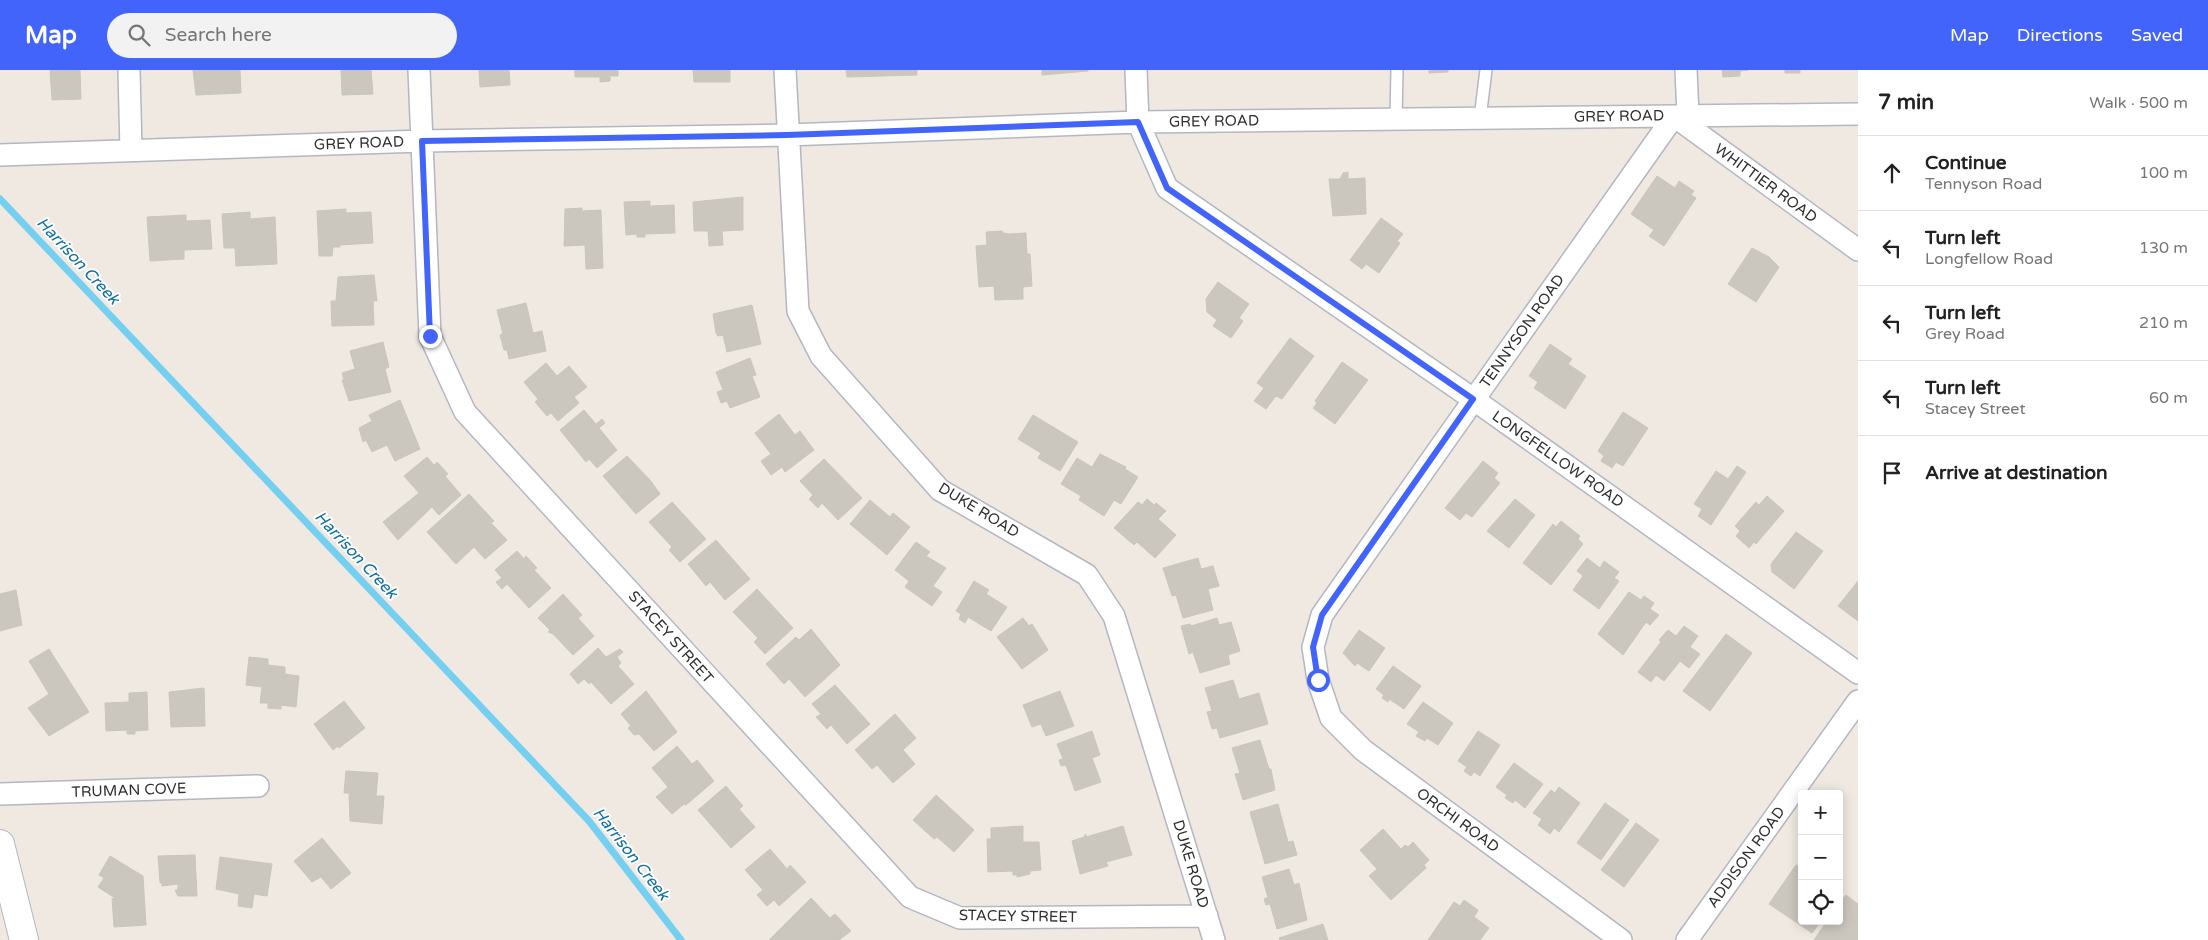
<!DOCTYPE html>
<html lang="en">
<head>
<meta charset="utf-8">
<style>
	:root { --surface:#fff; --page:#f2f2f2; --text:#222; --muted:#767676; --line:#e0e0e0; --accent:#4264fb }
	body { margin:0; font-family:"Varela Round",sans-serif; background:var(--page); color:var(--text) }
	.controls { position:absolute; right:15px; bottom:15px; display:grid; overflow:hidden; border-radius:5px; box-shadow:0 2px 12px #0003 }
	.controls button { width:45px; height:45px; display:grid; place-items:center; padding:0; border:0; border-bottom:1px solid var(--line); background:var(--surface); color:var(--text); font:25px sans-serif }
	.stop { position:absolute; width:15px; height:15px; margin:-11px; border:4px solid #4264fb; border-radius:50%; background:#fff }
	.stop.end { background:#4264fb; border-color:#fff; box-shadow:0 1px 5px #0008 }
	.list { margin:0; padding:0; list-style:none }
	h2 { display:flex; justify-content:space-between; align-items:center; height:65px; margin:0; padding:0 20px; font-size:21px }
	h2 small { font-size:16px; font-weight:400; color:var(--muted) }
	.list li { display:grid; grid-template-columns:32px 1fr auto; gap:15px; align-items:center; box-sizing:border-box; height:75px; padding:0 20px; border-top:1px solid var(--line) }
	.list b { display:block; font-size:19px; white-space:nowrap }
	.list p { margin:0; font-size:16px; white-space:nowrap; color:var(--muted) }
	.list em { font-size:16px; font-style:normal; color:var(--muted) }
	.icon { flex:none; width:28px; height:28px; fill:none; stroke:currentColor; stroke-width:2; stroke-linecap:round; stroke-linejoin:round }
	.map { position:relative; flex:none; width:1858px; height:870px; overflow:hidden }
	header { display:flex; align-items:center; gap:30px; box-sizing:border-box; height:70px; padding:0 25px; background:var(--accent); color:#fff }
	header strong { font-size:24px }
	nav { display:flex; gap:28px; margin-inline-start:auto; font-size:18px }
	.search { width:350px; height:45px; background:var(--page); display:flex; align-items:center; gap:12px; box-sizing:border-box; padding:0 18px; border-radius:28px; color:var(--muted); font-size:19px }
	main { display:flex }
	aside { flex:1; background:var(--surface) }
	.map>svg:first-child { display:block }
</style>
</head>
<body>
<header>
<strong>Map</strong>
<div class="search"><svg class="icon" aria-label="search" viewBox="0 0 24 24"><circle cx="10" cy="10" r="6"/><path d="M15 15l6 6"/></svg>Search here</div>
<nav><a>Map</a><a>Directions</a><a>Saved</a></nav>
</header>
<main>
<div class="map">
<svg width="1858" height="870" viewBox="0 0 1858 870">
	<rect width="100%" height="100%" fill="#efe9e1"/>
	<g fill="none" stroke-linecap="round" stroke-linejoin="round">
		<!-- stream -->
		<path stroke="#75cff0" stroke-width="7" d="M0 129 589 751 681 870"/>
	</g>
	<!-- building -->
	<path fill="#cbc7bf" stroke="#cbc5ba" d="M50 0H80L81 29 52 30Z
		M193 0H240L241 23 196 25Z
		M341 0H371L373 24 342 25Z
		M479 0H509L510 15 480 17Z
		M575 0H618V6H610V11L600 12V7H575Z
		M693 0H730V12H694Z
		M846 0H917V5L847 7Z
		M1042 0H1088V1L1042 5Z
		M1429 0H1448V2L1429 3Z
		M1722 0H1748L1740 1V6L1723 7Z
		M1785 0H1800V3H1785Z
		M1348 102V109L1365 108 1366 144 1333 146 1329 109H1340L1343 103Z
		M1657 106 1675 118 1679 111 1694 121 1691 125 1696 128 1664 176 1649 166 1654 160 1631 144Z
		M743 127V160L722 161 723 175 709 176 708 161H694L693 132Z
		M650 131V136L674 135 675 163 645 164V167H637V164L626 165 624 132Z
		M582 138V141L601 140 603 198 586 199 585 175 564 176 565 139Z
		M346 139V143L371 142 373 173 340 175V177H333L332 186H319L317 141Z
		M250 142V149L275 147 277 194 236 196 235 178H224L222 144Z
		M186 145V151L210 150 212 179 184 180V189L150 191 147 147Z
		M1381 148 1403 164 1397 171 1400 173 1379 203 1366 194 1362 199 1350 190Z
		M1002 161 1003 163 1009 164 1026 163 1027 184H1030L1032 216 1023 217V229L995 230 994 216 979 217 976 176 987 175 986 162Z
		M1752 178 1769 187 1779 197 1756 232 1728 214Z
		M374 205 377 231H373L374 255 332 256 331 231H336L338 207Z
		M1218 212 1249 234 1239 248 1243 251 1231 268 1213 256 1217 250 1207 242 1206 229Z
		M526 233 533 263 542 261 546 281 509 289 507 280H504L500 265 503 264 497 240Z
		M752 235 761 274 727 282 723 265 718 266 716 263 713 244Z
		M1290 268 1314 286 1282 329 1276 326 1266 339 1254 331 1264 318 1257 313Z
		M383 272 389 297 385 299 391 322 349 331 342 310H344L342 303 355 299 350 281Z
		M1550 274 1572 289 1568 294 1586 306 1565 339 1534 318 1538 312 1529 306Z
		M750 288 756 305 752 306 760 327 730 338 727 331 721 333 717 322 723 320 716 302Z
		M1342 292 1368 310 1335 354 1313 338 1317 333 1315 331Z
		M546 293 557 306 569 296 587 317 574 327 579 333 558 351 551 343 547 346 535 332 538 329 524 312Z
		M400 330 420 379 395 391 387 375 372 382 366 370 363 372 359 358 372 351 369 345Z
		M584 340 596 354 602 349 605 353 599 358 617 380 597 398 589 389 586 392 560 360Z
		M1623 342 1648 358 1623 396 1616 392 1612 398 1601 391 1604 386 1598 381Z
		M779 344 795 365 800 361 814 380 785 402 782 397 771 405 761 391 771 384 755 363Z
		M1033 345 1078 372 1060 401 1038 388 1041 383 1018 369Z
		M1100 384 1126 397 1125 399 1138 407 1121 434 1114 430 1104 446 1079 430 1081 426 1061 414 1077 388 1092 397Z
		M627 386 650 410 660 424 636 444 603 406Z
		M427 387 434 395 437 392 448 404 445 406 461 425 439 445 432 437 398 470 383 452 419 423 404 406Z
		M824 389 862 428 838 450 822 433 818 438 809 429 813 425 800 411Z
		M1483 391 1498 403 1494 408 1500 413 1472 447 1466 443 1460 450 1445 438Z
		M1737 396 1746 402 1711 455 1698 446 1702 439 1694 434 1716 401 1728 409Z
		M469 424 494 451 491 453 507 470 485 489 474 477 456 494 427 462Z
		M1767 426 1784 441 1756 474 1754 472 1749 478 1736 466 1740 461 1735 456 1756 432 1759 435Z
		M1147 429 1154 435 1156 433 1166 441 1158 449 1176 465 1155 488 1137 472 1134 475 1114 458 1138 432 1142 435Z
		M1515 429 1535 445 1509 478 1487 461Z
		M870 430 890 447 893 443 910 457 887 485 850 454Z
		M672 432 706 469 680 492 669 480 672 477 649 452Z
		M1561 451 1580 466 1578 469 1583 474 1551 515 1523 493 1553 454 1556 457Z
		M1796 462 1823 481 1794 519 1772 502 1771 494Z
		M716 470 750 509 725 530 710 512 706 516 688 494Z
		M916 472 930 482 926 486 946 498 933 516 942 522 932 536 905 517 909 511 895 500Z
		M517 481 524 489 526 486 537 498 534 500 551 518 529 538 507 514 502 519 496 512 502 508 495 500Z
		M1198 488 1201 499 1213 496 1219 516 1208 519 1213 540 1183 548 1176 525 1172 526 1163 498Z
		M1587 488 1600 498 1604 491 1619 502 1614 508 1619 511 1599 539 1573 520 1583 506 1577 501Z
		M974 511 989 520 986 524 1007 537 991 561 968 547 965 553 959 549 961 544 956 541Z
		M1858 511V551L1838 536Z
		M757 519 793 558 765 584 754 572 758 568 733 542Z
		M16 520 22 555 0 561V524Z
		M1629 522 1641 530 1644 526 1654 533 1650 539 1659 545 1650 555 1646 552 1623 585 1598 564Z
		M563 524 582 545 578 548 594 566 573 585 553 564 548 562 550 560 538 548Z
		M1023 548 1029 556 1032 554 1048 580 1022 599 997 567Z
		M1217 548 1219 555 1231 552 1240 581 1228 585 1230 594 1200 603 1193 582 1189 584 1181 556 1190 554 1191 556Z
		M1684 556 1698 566 1690 577 1700 584 1689 598 1680 591 1664 611 1656 605 1651 612 1638 602 1661 572 1659 570 1668 560 1676 566Z
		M811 559 840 595 805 627 789 609 784 614 766 594 796 567 799 570Z
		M1359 560 1385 578 1369 601 1357 593 1355 596 1343 583Z
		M1726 564 1752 583 1710 641 1683 621Z
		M598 578 606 587 620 579 623 582 617 587 621 593 618 596 634 614 611 634 591 612 589 614 584 609 578 614 570 604Z
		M49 579 89 642 49 666 28 638 49 624 29 591Z
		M249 587 268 589V595L285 597V604L299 606 296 637 281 635V639L268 638V633H260L262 617 246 615Z
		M1393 596 1421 616 1404 639 1389 629 1388 632 1382 628 1384 625 1376 619Z
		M1233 610 1239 629 1259 623 1268 654 1220 668 1217 658 1212 659 1207 642 1212 641 1205 618Z
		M835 615 870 654 847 674 831 655 827 659 816 647 821 644 812 634Z
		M204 618 205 656 171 657 169 622Z
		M646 621 677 662 654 681 639 664 634 665 628 658 631 656 621 644Z
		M1060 621 1074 656 1046 666 1041 654 1032 657 1023 635Z
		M147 622 148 660 135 661V664H127V660L106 661 105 633 129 632V623Z
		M344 631 365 658 339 678 338 676 333 680 314 654Z
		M1423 632 1453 653 1438 675 1427 668 1425 671 1416 666 1419 662 1407 654Z
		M895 644 916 668 903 680 915 694 893 713 877 695 872 699 855 680Z
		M1092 661 1100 685 1092 688 1101 712 1075 721 1066 695 1061 696 1059 690 1063 689 1057 674Z
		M1478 661 1500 675 1480 706 1474 702 1471 706 1464 701 1467 697 1458 691Z
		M1260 670 1269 699H1271L1275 720 1243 730 1235 704 1240 703 1232 678Z
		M677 676 692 694 697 690 714 711 686 735 684 734 672 744 656 727 668 717 652 698Z
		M1514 693 1543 714 1525 738 1515 730 1513 733 1505 728 1507 725 1496 717Z
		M346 701 378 703 376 726H384L382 754 350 751 349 723H344Z
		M726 716 743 736 739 739 755 757 731 778 698 740Z
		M1559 717 1580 733 1559 762 1554 758 1550 764 1538 755 1542 749 1533 743 1551 720 1555 723Z
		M936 725 974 760 954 782 937 767 934 769 913 750Z
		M1605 733 1629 750 1601 790 1577 773Z
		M1278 734 1288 772 1293 771 1297 785 1265 794 1250 742Z
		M1636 753 1659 770 1624 817 1601 800Z
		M1023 756V772H1039L1041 800 1030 801V804L1017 807V805H1013V801L988 802 987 769H991V758Z
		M1123 756 1132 785 1106 792 1108 796 1080 804 1072 771 1084 767 1086 764V767Z
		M1383 759 1401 779 1405 775 1408 777 1413 772 1429 790 1424 795 1426 798 1391 830 1369 806 1377 799 1360 780Z
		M322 768 351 803 331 819 321 807 312 812 294 791Z
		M770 779 787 799 790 795 806 812 779 836 774 830 767 836 757 825 763 820 745 800Z
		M195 785 197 826H178L175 820H178V814L162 816V813H160L158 786Z
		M110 786 143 806 146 855 114 857 112 829 115 828 98 817 104 808 99 805Z
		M220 787 272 794 267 826 254 824 252 838 238 836 239 824 216 819Z
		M1796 795 1802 799V851H1821L1812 863 1769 834Z
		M1289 799 1294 815 1299 813 1307 850 1277 859 1270 834 1266 835 1264 829 1268 827 1262 807Z
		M1846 825 1858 834V870H1814L1827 851H1839V834Z
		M811 828 830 848 835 844 851 861 839 870H769Z
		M1464 830 1478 840 1474 847 1489 858 1480 870H1428L1454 832 1460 836Z
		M1323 854 1328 870H1280L1279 868Z"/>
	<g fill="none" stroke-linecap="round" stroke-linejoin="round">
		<defs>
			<path id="service" d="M1480 48 1486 0
				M1396 49 1397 0"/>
			<path id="minor" d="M129 0 131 80
				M419 0 430 266 465 342 910 827 960 848 1207 846
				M785 0 798 241 821 286 940 420 1087 505 1114 546 1214 870
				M1136 0 1138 52 1167 118 1473 329 1858 603
				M1686 0 1688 45
				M0 85 422 71 787 65 1138 52 1858 44
				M0 724 258 716
				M1621 870 1363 680 1331 648 1318 610 1313 577 1322 545 1674 46 1858 180
				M1687 870 1858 631"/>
			<path id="secondary" d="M0 774 24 870"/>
		</defs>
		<!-- service casing -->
		<use href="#service" stroke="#b4b7c1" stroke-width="14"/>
		<!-- minor casing -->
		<use href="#minor" stroke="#b4b7c1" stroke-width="24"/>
		<!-- secondary casing -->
		<use href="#secondary" stroke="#b4b7c1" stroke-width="30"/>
		<!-- service -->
		<use href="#service" stroke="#fff" stroke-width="11"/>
		<!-- minor -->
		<use href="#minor" stroke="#fff" stroke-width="21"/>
		<!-- secondary -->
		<use href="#secondary" stroke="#fff" stroke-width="28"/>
	</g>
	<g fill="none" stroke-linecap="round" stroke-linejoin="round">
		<!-- route -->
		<path stroke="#4264fb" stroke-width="6" d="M430 266 422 71 787 65 1138 52 1167 118 1473 329 1322 545 1313 577 1318 610"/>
	</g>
	<g text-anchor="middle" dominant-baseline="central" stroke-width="4" stroke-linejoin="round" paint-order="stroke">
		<!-- street labels -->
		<g font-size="15" fill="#2e2e2e" stroke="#fff">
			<text transform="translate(1619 46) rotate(-1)">GREY ROAD</text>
			<text transform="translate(1214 51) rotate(-1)">GREY ROAD</text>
			<text transform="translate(359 73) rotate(-2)">GREY ROAD</text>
			<text transform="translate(1766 113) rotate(36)">WHITTIER ROAD</text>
			<text transform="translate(1522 261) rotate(-55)">TENNYSON ROAD</text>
			<text transform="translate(1558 389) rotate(35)">LONGFELLOW ROAD</text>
			<text transform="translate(979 440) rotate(31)">DUKE ROAD</text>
			<text transform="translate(671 567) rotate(48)">STACEY STREET</text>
			<text transform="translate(129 720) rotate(-2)">TRUMAN COVE</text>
			<text transform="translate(1458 750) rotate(36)">ORCHI ROAD</text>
			<text transform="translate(1746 787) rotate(-54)">ADDISON ROAD</text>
			<text transform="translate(1191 794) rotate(73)">DUKE ROAD</text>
			<text transform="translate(1018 846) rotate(1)">STACEY STREET</text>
		</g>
		<!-- water labels -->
		<g font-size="16" font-style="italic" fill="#0d6fa3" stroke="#fff">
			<text transform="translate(78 191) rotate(47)">Harrison Creek</text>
			<text transform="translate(356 485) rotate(47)">Harrison Creek</text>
			<text transform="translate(631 784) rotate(52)">Harrison Creek</text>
		</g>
	</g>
</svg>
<div class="controls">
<button>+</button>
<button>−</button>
<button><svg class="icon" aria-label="locate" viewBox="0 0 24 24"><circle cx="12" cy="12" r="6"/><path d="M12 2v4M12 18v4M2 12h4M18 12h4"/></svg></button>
</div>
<div class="stop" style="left:1318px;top:610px"></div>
<div class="stop end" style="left:430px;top:266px"></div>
</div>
<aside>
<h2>7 min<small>Walk · 500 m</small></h2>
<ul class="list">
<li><svg class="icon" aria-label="ahead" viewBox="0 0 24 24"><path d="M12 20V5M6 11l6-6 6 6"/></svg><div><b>Continue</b><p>Tennyson Road</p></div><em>100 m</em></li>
<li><svg class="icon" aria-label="left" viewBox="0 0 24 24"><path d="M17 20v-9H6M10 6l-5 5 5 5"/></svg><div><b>Turn left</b><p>Longfellow Road</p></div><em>130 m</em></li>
<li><svg class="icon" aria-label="left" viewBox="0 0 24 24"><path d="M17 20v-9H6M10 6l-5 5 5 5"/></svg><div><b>Turn left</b><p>Grey Road</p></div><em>210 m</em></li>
<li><svg class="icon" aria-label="left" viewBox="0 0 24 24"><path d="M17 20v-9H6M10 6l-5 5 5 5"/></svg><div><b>Turn left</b><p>Stacey Street</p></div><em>60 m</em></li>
<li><svg class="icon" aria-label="arrive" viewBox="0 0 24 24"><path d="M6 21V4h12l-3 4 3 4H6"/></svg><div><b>Arrive at destination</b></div></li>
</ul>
</aside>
</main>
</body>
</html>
